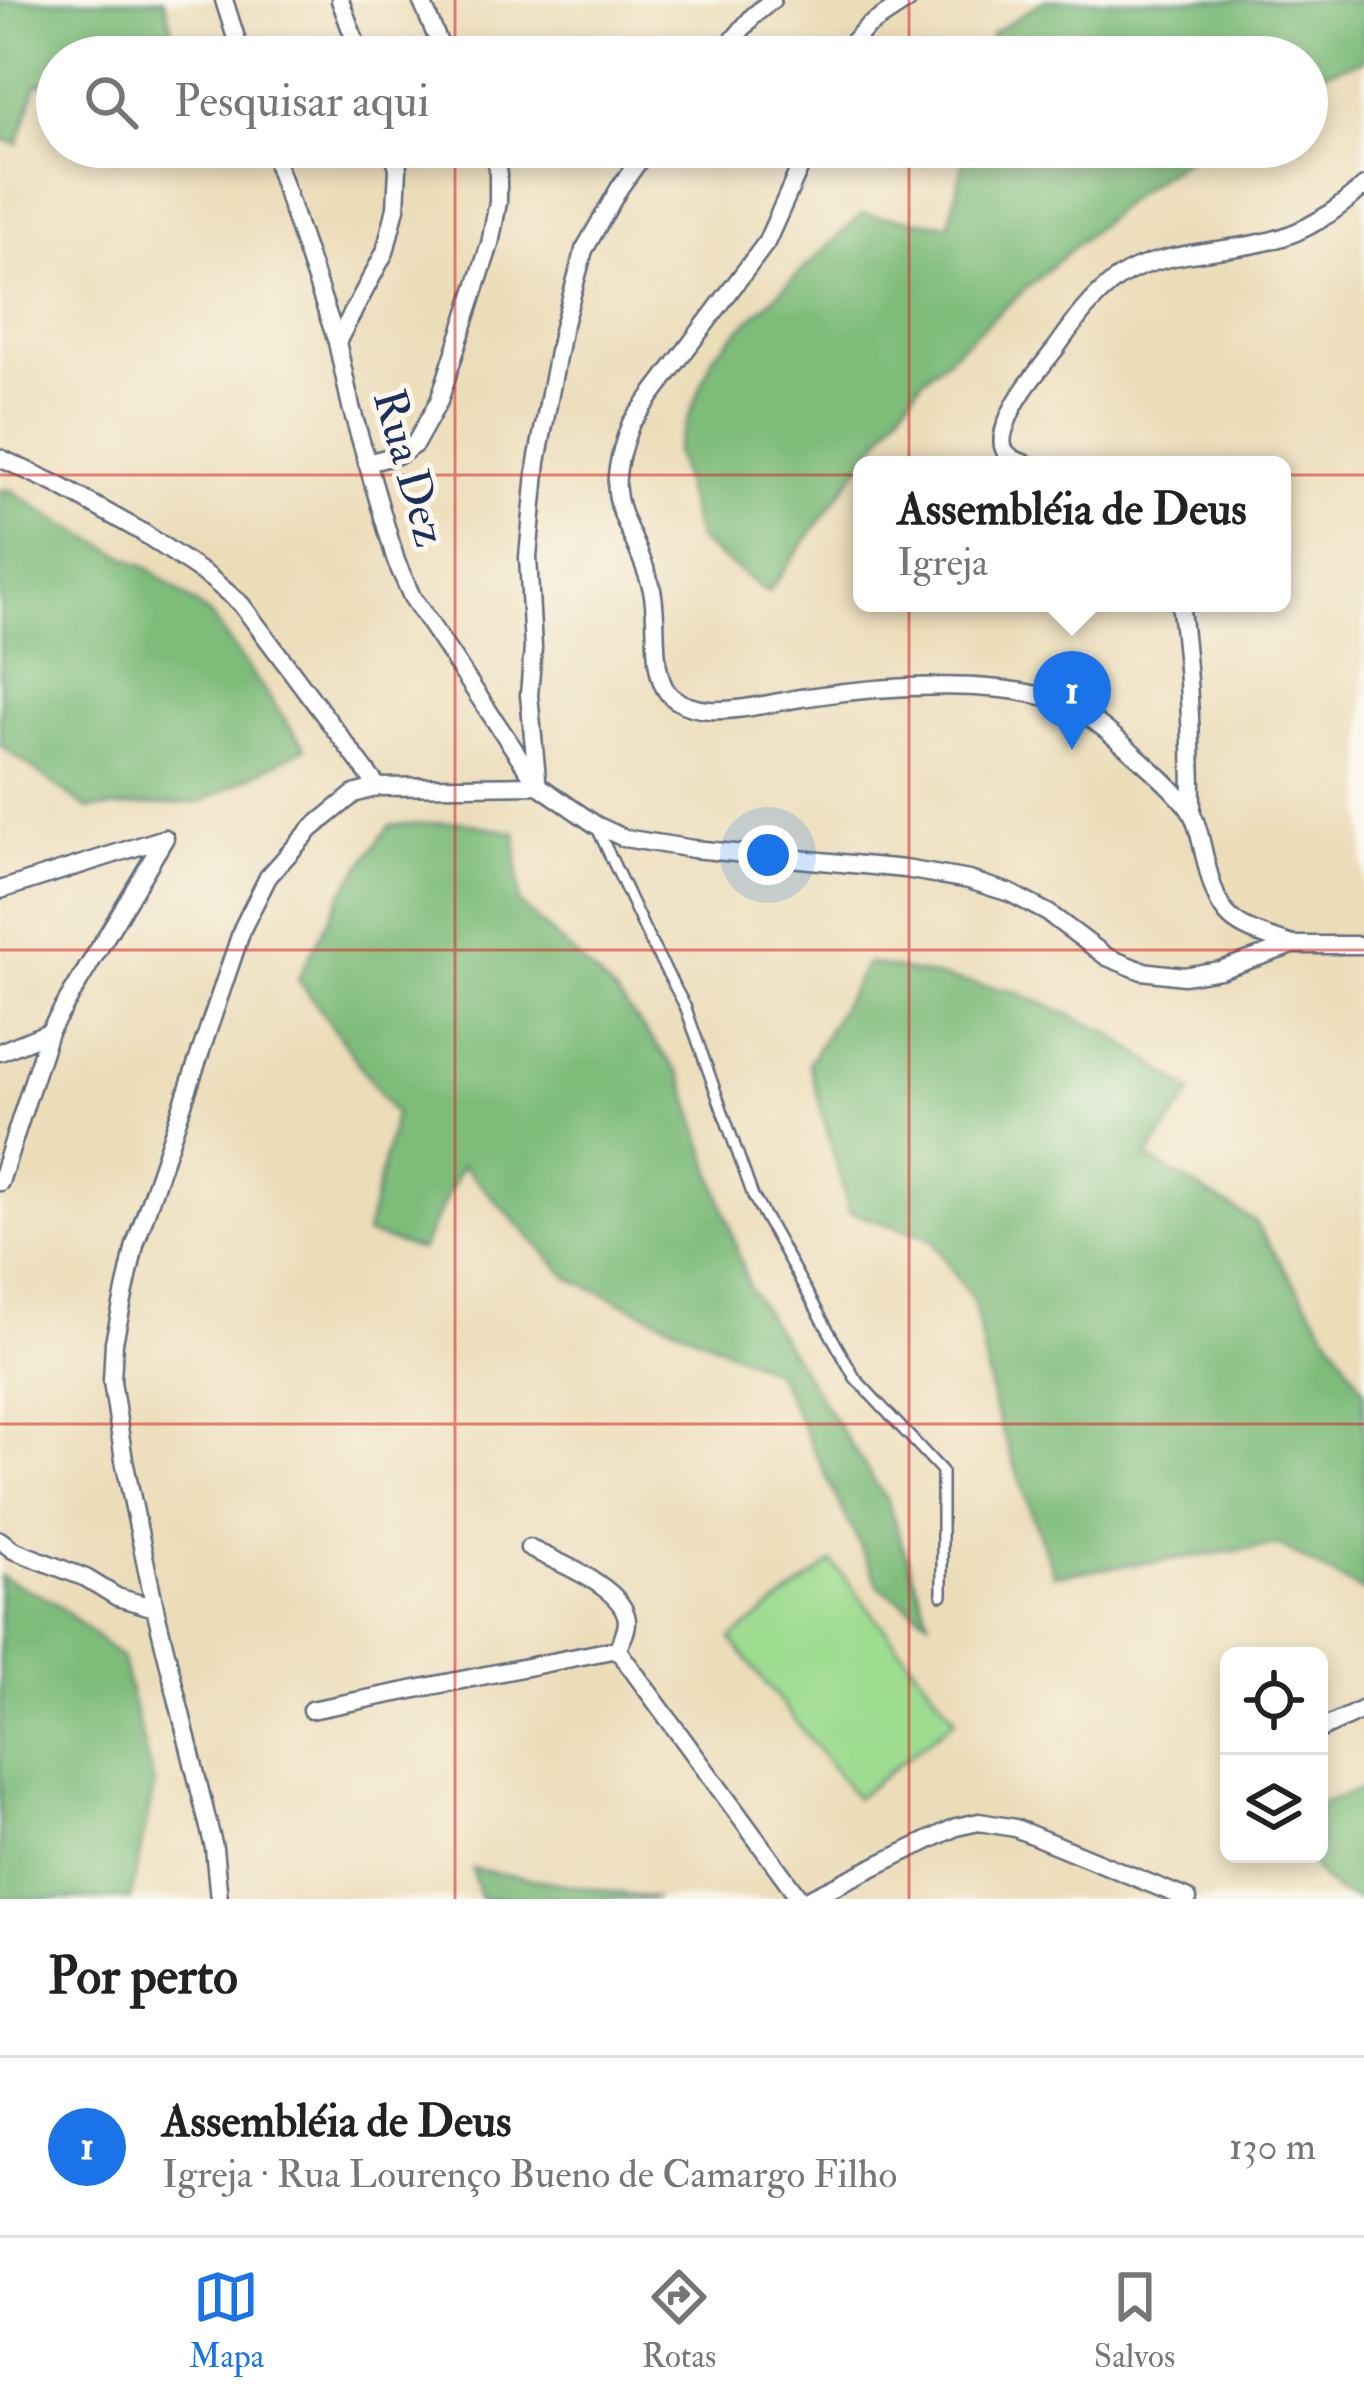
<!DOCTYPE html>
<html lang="pt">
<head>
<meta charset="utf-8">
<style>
	:root { --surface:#fff; --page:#f6f6f6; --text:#222; --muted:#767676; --line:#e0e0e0; --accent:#1a73e8 }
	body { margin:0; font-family:"IM FELL Double Pica",serif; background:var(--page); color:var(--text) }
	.controls { position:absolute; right:36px; bottom:36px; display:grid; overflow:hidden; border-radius:18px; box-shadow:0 6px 18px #0003 }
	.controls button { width:108px; height:108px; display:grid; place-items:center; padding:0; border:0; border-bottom:3px solid var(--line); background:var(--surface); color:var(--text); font:60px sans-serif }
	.you { position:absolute; left:768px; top:855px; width:42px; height:42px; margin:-30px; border:9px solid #fff; border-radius:50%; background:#1a73e8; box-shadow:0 0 0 18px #1a73e833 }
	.badge { display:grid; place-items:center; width:78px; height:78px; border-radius:50%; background:var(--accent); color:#fff; font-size:39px; font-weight:700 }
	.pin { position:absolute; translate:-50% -99px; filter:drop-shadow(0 3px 6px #0008) }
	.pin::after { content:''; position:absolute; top:63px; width:42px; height:36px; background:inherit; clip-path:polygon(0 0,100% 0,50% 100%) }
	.popup { position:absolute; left:853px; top:456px; width:438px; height:156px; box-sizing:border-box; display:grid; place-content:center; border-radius:18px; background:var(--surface); filter:drop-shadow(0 3px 9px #0005); font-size:39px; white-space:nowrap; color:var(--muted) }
	.popup b { font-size:45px; color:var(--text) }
	.popup::after { content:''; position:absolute; left:50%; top:100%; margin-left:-24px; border:24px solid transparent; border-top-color:var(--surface) }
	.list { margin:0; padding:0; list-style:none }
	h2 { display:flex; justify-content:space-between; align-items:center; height:156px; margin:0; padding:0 48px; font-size:51px }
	h2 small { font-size:39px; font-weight:400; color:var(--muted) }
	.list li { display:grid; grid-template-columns:78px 1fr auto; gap:36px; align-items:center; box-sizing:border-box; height:180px; padding:0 48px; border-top:3px solid var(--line) }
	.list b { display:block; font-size:45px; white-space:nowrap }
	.list p { margin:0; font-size:39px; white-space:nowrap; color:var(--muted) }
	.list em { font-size:39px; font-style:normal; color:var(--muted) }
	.icon { flex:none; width:66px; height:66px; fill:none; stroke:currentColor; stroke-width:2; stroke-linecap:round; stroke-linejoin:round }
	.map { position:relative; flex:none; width:1364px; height:1899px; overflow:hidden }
	.search { position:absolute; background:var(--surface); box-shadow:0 6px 18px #0003; left:36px; right:36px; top:36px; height:132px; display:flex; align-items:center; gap:30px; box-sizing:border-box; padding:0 42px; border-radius:66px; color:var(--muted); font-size:45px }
	.sheet { height:336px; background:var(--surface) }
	nav { display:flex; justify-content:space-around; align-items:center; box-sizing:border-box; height:168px; border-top:3px solid var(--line); background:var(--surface); font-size:33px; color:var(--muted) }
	nav a { display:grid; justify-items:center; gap:6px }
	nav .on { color:var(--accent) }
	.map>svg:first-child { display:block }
</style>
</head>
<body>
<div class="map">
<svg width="1364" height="1899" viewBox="0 0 1364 1899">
	<rect width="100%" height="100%" fill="#fbf7ec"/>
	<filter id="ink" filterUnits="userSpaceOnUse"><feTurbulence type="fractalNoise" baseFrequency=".00833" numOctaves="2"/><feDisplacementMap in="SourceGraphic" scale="24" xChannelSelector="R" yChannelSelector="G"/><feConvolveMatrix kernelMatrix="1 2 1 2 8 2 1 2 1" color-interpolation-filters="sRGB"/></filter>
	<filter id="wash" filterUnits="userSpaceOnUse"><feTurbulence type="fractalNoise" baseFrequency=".004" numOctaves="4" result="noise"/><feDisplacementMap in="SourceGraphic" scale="48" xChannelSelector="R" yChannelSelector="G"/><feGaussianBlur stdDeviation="2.7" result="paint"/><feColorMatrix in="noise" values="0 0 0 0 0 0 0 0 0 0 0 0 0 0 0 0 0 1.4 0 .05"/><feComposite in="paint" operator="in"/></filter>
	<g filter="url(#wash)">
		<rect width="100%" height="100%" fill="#ecddb9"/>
		<!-- green -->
		<path fill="#9edc90" stroke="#5c8677" stroke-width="3" d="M832 1562 956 1719 856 1798 731 1639Z"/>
		<!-- forest -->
		<path fill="#7ebc7a" stroke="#4c766c" stroke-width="3" d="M0 0H164L180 57H57V82L37 84 18 144 0 139Z
			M1044 0H1364V60L1307 78V57H987L992 34Z
			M967 147H1204L1134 194 923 379 768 593 698 540 675 451 714 354 862 214 949 225Z
			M0 490H11L54 519 151 570 211 616 305 748 201 802 88 809 0 745Z
			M461 822 516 833 519 903 615 993 682 1077 749 1288 887 1501 929 1620 880 1587 776 1372 569 1278 462 1165 421 1250 366 1234 395 1114 298 979 341 895 390 825Z
			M867 963 1016 992 1107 1031 1192 1092 1147 1158 1253 1220 1364 1389V1592L1278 1545 1054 1575 994 1408 974 1302 930 1238 849 1212 809 1063Z
			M0 1576 54 1602 121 1657 154 1786 130 1899H0Z
			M1364 1788V1899C1338 1899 1316 1877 1307 1854H1319V1804Z
			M472 1869 656 1899H480Z"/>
	</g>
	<g filter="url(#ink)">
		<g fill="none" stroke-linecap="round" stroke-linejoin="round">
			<defs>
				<path id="lane" d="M598 830 650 941 685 1006 753 1196 855 1378 942 1471V1595"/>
				<path id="street" d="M224 0 242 57
					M340 0 361 57
					M421 0 445 57
					M719 57 753 16 772 0
					M838 57 867 27 908 0
					M271 147 337 342
					M392 147 398 168 396 208 385 252 337 342 351 407 396 561 412 597 538 785 596 825 624 838 693 849 905 869 969 880 1010 893 1048 913 1107 957 1142 971 1184 976 1220 970 1293 945H1364
					M806 147 800 167 766 243 631 423C598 508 629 511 651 586 660 615 649 669 668 693 677 704 695 709 709 710 741 712 777 701 808 697 877 686 1017 675 1078 710 1102 724 1180 791 1192 814 1199 827 1201 843 1205 858 1220 923 1231 925 1293 945
					M0 458 58 485 142 532 209 577 241 604 378 787
					M367 463 401 454 415 444 439 401 490 244 498 202V174L494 147
					M1029 465C1000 456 997 445 1009 417 1019 392 1039 370 1056 348 1074 323 1091 298 1117 279 1156 251 1223 253 1269 241 1307 232 1336 211 1364 186
					M1180 603C1190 673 1192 743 1192 813
					M537 778 529 695 533 648 528 557 537 462 562 331 584 250 620 187 649 147
					M0 890 165 838
					M0 1052 49 1032
					M0 1182 49 1032 165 838
					M0 1540 13 1550 86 1578 117 1597 155 1608
					M617 1649 800 1899
					M311 1710 617 1649C622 1640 627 1631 627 1621 625 1587 556 1562 529 1548
					M1319 1730 1364 1709
					M219 1899 214 1848 155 1608 124 1460 112 1381 114 1342 135 1245 243 927 268 877 311 829 354 794 378 787 538 785
					M808 1899 956 1827 979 1822 1015 1828 1188 1899"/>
			</defs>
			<!-- lane casing -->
			<use href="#lane" stroke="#646c7e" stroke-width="14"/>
			<!-- street casing -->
			<use href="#street" stroke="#646c7e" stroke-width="21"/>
			<!-- lane -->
			<use href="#lane" stroke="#fff" stroke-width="9"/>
			<!-- street -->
			<use href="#street" stroke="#fff" stroke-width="16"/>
		</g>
	</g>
	<!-- grid -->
	<path fill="none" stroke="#d62828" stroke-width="3" stroke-opacity="0.55" d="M455 0V57M909 0V57M455 147V1899M909 147V1899M0 475H1364M0 950H1364M0 1424H1364"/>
	<g text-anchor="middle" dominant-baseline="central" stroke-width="10" stroke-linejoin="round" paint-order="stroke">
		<!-- street labels -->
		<g font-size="45" fill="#1b2f5e" stroke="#fbf7ec">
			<text transform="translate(409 468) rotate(74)">Rua Dez</text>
		</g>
	</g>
</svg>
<div class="controls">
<button><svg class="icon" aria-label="locate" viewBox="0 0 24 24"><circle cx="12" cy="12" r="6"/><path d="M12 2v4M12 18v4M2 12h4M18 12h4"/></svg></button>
<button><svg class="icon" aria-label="layers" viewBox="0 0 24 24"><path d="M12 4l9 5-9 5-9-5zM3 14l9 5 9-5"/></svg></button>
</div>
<div class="you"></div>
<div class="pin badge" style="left:1072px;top:750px">1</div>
<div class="popup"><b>Assembléia de Deus</b>Igreja</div>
<div class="search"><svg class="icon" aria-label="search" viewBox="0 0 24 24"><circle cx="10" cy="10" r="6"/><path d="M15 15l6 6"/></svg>Pesquisar aqui</div>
</div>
<section class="sheet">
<h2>Por perto<small></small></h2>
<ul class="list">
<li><span class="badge">1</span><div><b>Assembléia de Deus</b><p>Igreja · Rua Lourenço Bueno de Camargo Filho</p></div><em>130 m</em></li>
</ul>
</section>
<nav>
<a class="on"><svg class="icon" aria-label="map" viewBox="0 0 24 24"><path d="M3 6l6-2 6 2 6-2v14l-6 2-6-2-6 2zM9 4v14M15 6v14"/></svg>Mapa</a>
<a><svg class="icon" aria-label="directions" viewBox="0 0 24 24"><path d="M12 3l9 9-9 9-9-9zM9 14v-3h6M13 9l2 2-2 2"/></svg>Rotas</a>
<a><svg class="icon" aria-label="saved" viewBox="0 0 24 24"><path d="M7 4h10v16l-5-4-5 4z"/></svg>Salvos</a>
</nav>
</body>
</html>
